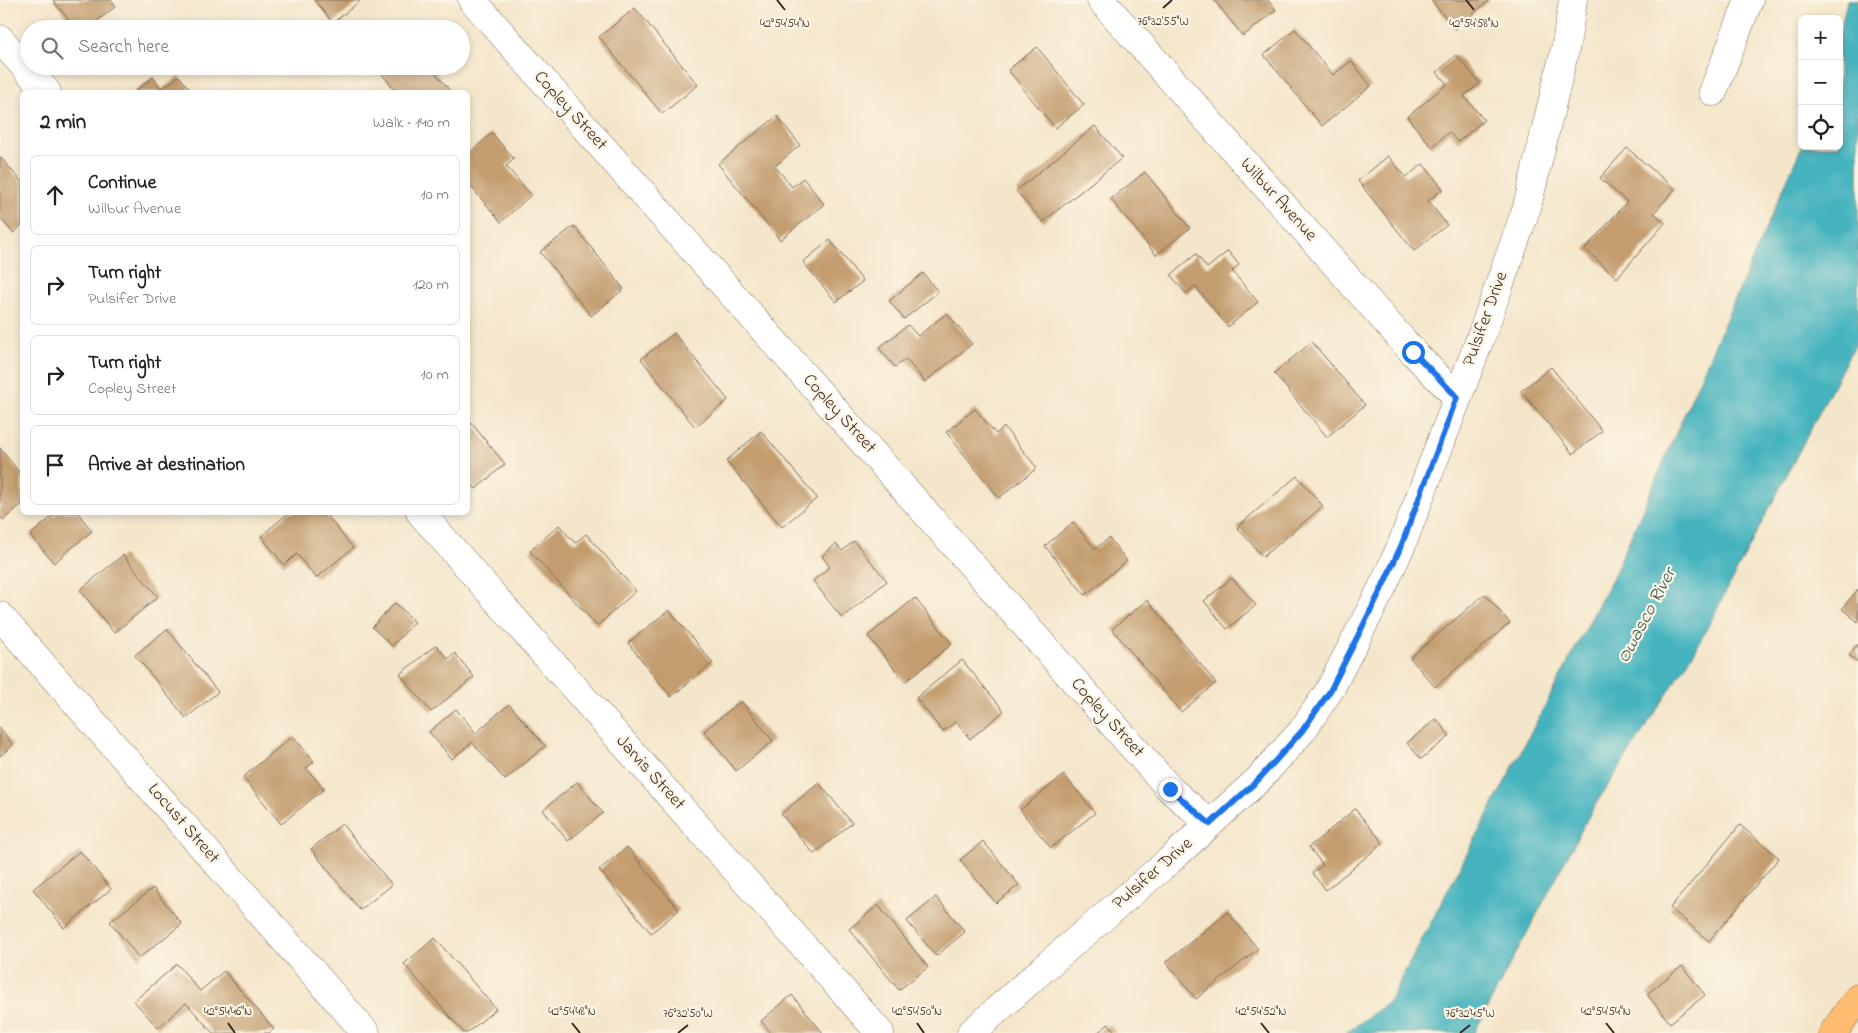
<!DOCTYPE html>
<html lang="en">
<head>
<meta charset="utf-8">
<style>
	:root { --surface:#fff; --page:#f2f2f2; --text:#222; --muted:#767676; --line:#e0e0e0 }
	body { margin:0; font-family:"Indie Flower",sans-serif; background:var(--page); color:var(--text) }
	.controls { position:absolute; right:15px; top:15px; display:grid; overflow:hidden; border-radius:8px; box-shadow:0 2px 8px #0003 }
	.controls button { width:45px; height:45px; display:grid; place-items:center; padding:0; border:0; border-bottom:1px solid var(--line); background:var(--surface); color:var(--text); font:25px sans-serif }
	.stop { position:absolute; width:15px; height:15px; margin:-11px; border:4px solid #1a73e8; border-radius:50%; background:#fff }
	.stop.end { background:#1a73e8; border-color:#fff; box-shadow:0 1px 5px #0008 }
	.list { margin:0; padding:0; list-style:none }
	h2 { display:flex; justify-content:space-between; align-items:center; height:65px; margin:0; padding:0 20px; font-size:21px }
	h2 small { font-size:16px; font-weight:400; color:var(--muted) }
	.list li { display:grid; grid-template-columns:32px 1fr auto; gap:15px; align-items:center; box-sizing:border-box; height:80px; margin:0 10px 10px; padding:0 10px; border:1px solid var(--line); border-radius:8px }
	.list b { display:block; font-size:19px; white-space:nowrap }
	.list p { margin:0; font-size:16px; white-space:nowrap; color:var(--muted) }
	.list em { font-size:16px; font-style:normal; color:var(--muted) }
	.icon { flex:none; width:28px; height:28px; fill:none; stroke:currentColor; stroke-width:2; stroke-linecap:round; stroke-linejoin:round }
	.map { position:relative; flex:none; width:1858px; height:1033px; overflow:hidden }
	.search { position:absolute; background:var(--surface); box-shadow:0 2px 8px #0003; left:20px; top:20px; width:450px; height:55px; display:flex; align-items:center; gap:12px; box-sizing:border-box; padding:0 18px; border-radius:28px; color:var(--muted); font-size:19px }
	.panel { position:absolute; background:var(--surface); box-shadow:0 2px 8px #0003; left:20px; top:90px; width:450px; height:425px; border-radius:8px }
	.map>svg:first-child { display:block }
</style>
</head>
<body>
<div class="map">
<svg width="1858" height="1033" viewBox="0 0 1858 1033">
	<rect width="100%" height="100%" fill="#fcf5e5"/>
	<filter id="ink" filterUnits="userSpaceOnUse"><feTurbulence type="fractalNoise" baseFrequency=".02" numOctaves="2"/><feDisplacementMap in="SourceGraphic" scale="10" xChannelSelector="R" yChannelSelector="G"/><feConvolveMatrix kernelMatrix="1 2 1 2 8 2 1 2 1" color-interpolation-filters="sRGB"/></filter>
	<filter id="wash" filterUnits="userSpaceOnUse"><feTurbulence type="fractalNoise" baseFrequency=".0096" numOctaves="4" result="noise"/><feDisplacementMap in="SourceGraphic" scale="20" xChannelSelector="R" yChannelSelector="G"/><feGaussianBlur stdDeviation="1.12" result="paint"/><feColorMatrix in="noise" values="0 0 0 0 0 0 0 0 0 0 0 0 0 0 0 0 0 1.4 0 .05"/><feComposite in="paint" operator="in"/></filter>
	<g filter="url(#wash)">
		<rect width="100%" height="100%" fill="#f4e6ca"/>
		<!-- water -->
		<path fill="#44b3be" stroke="#406e6e" d="M1847 0H1858V338L1695 651 1592 810 1474 1033H1346L1389 1002 1614 575 1802 146H1839V38Z"/>
		<g id="blocks">
			<!-- building -->
			<path fill="#c39d70" d="M53 0H111L116 6 87 29H76Z
				M314 0H361L333 23Z
				M1214 0H1268L1276 10 1243 36Z
				M1431 0H1490L1455 29Z
				M635 8 698 85 662 114 599 37Z
				M1295 29 1333 75 1351 61 1371 86 1322 126 1264 55Z
				M1037 47 1084 105 1055 128 1008 70Z
				M1456 55 1480 83 1464 96 1484 120 1458 142 1449 132 1432 147 1407 117 1447 84 1437 72Z
				M375 66H430L451 92H397Z
				M179 76 192 92H134L153 77 162 89Z
				M777 116 800 145 775 166 792 187 803 178 824 204 780 240 718 164Z
				M1095 126 1122 158 1043 222 1016 191Z
				M492 133 514 159 506 166 531 195 501 222 468 183V154Z
				M1627 148 1675 189 1654 213 1665 223 1617 278 1585 249 1627 202 1600 178Z
				M1388 156 1406 177 1423 164 1443 189 1428 201 1447 225 1414 251 1358 181Z
				M0 157 22 182V225L13 233 0 218Z
				M1145 172 1190 228 1156 255 1111 199Z
				M574 226 624 289 591 316 540 252Z
				M830 240 863 281 836 302 803 262Z
				M1228 251 1239 265 1232 271 1258 302 1228 327 1195 286 1186 294 1171 275 1196 254 1207 268Z
				M923 273 938 292 904 319 889 301Z
				M947 313 972 344 925 382 906 359 895 367 879 348 908 325 918 336Z
				M674 333 728 400 695 427 641 359Z
				M1312 342 1365 405 1327 437 1274 373Z
				M1551 367 1602 431 1573 454 1521 391Z
				M975 409 996 434 1004 427 1037 468 999 498 946 432Z
				M468 419 505 464 476 489 468 479Z
				M761 431 817 498 782 527 726 461Z
				M0 448 22 476V504L3 520 0 516Z
				M1297 476 1323 506 1263 557 1237 527Z
				M58 512H77L92 531 54 563 30 535Z
				M290 512H324L353 548 316 578 297 554 284 565 261 536Z
				M1073 522 1095 549 1109 538 1127 561 1085 595 1045 546Z
				M559 525 575 543 586 534 636 591 597 626 530 551Z
				M854 541 887 581 842 618 813 581 830 567 822 556 836 544 842 551Z
				M123 555 158 597 114 633 80 590Z
				M1232 578 1256 605 1227 629 1204 601Z
				M1858 589V622L1842 609Z
				M1485 594 1510 623 1435 687 1410 658Z
				M915 598 952 644 905 682 868 636Z
				M1147 600 1216 683 1181 712 1112 629Z
				M395 603 415 622 392 646 372 627Z
				M669 610 713 663 671 697 628 643Z
				M167 629 218 692 186 718 135 655Z
				M1858 644V662L1849 655Z
				M436 645 448 659 455 653 474 677 431 712 400 674Z
				M962 660 1004 711 970 739 956 721 943 732 916 698Z
				M741 701 773 741 736 771 704 731Z
				M509 704 545 746 505 780 472 742 452 759 429 732 456 709 476 733Z
				M1436 719 1450 736 1421 759 1407 743Z
				M0 728 13 745 0 756Z
				M293 736 314 762 306 768 324 789 281 824 243 777Z
				M1064 775 1095 813 1051 848 1020 810Z
				M577 782 603 813 568 841 543 810Z
				M819 783 852 823 814 854 781 814Z
				M1355 809 1383 843 1326 890 1312 873 1323 865 1309 847Z
				M342 824 392 885 360 910 311 849Z
				M1740 825 1779 858 1709 941 1670 908Z
				M983 841 1019 885 996 903 960 860Z
				M627 847 679 910 651 933 599 870Z
				M80 851 111 889 64 928 33 889Z
				M153 888 182 924 139 958 110 922Z
				M936 897 965 932 936 956 907 921Z
				M878 905 928 967 899 990 849 929Z
				M1228 912 1258 949 1196 999 1166 962Z
				M435 938 496 1009 467 1033H464L404 964Z
				M177 964 200 991 224 971 274 1029 269 1033H213L186 1003 158 1028 134 1001Z
				M1682 966 1705 995 1670 1023 1647 994Z
				M792 995 823 1033H771L761 1021Z
				M1109 1024 1116 1033H1097Z"/>
		</g>
	</g>
	<g filter="url(#ink)">
		<use href="#blocks" fill-opacity="0" stroke="#7c6c5a" stroke-width="1"/>
		<g fill="none" stroke-linecap="round" stroke-linejoin="round">
			<defs>
				<path id="minor" d="M472 0 1170 789 1210 824
					M1101 0 1413 352 1457 397
					M0 39 47 92
					M1713 92 1749 0
					M420 512C572 687 727 859 880 1033
					M0 616 366 1033
					M971 1033 1051 962 1169 861 1259 779 1302 731 1329 691 1381 590 1402 544 1482 334 1527 207 1566 45 1573 0"/>
				<path id="major" d="M1833 1033 1858 998"/>
			</defs>
			<!-- minor casing -->
			<use href="#minor" stroke="#7c6c5a" stroke-width="29"/>
			<!-- major casing -->
			<use href="#major" stroke="#7c6c5a" stroke-width="29"/>
			<!-- minor -->
			<use href="#minor" stroke="#fff" stroke-width="28"/>
			<!-- major -->
			<use href="#major" stroke="#fdbc6f" stroke-width="28"/>
		</g>
	</g>
	<g fill="none" stroke-linecap="round" stroke-linejoin="round" filter="url(#ink)">
		<!-- route -->
		<path stroke="#1a73e8" stroke-width="6" d="M1170 789 1210 824 1259 779 1302 731 1330 691 1381 590 1402 544 1457 397 1413 352"/>
	</g>
	<!-- ticks -->
	<path fill="none" stroke="#3b2a1e" stroke-width="2" d="M777 0 785 10M1466 0 1474 10M1163 8 1172 0M228 1023 235 1033M572 1023 580 1033M917 1023 924 1033M1261 1023 1269 1033M1606 1023 1614 1033M678 1033 688 1025M1460 1033 1470 1025"/>
	<g text-anchor="middle" dominant-baseline="central" stroke-width="4.5" stroke-linejoin="round" paint-order="stroke">
		<!-- street labels -->
		<g font-size="18" fill="#3b2a1e" stroke="#fcf5e5">
			<text transform="translate(570 111) rotate(48)">Copley Street</text>
			<text transform="translate(1278 200) rotate(48)">Wilbur Avenue</text>
			<text transform="translate(1486 319) rotate(-70)">Pulsifer Drive</text>
			<text transform="translate(839 414) rotate(48)">Copley Street</text>
			<text transform="translate(1107 718) rotate(48)">Copley Street</text>
			<text transform="translate(650 773) rotate(48)">Jarvis Street</text>
			<text transform="translate(183 824) rotate(49)">Locust Street</text>
			<text transform="translate(1153 874) rotate(-41)">Pulsifer Drive</text>
		</g>
		<!-- water labels -->
		<g font-size="19" font-style="italic" fill="#3e5a56" stroke="#fcf5e5">
			<text transform="translate(1647 616) rotate(-62)">Owasco River</text>
		</g>
	</g>
	<g font-size="12" text-anchor="middle" fill="#3b2a1e" stroke="#fcf5e5" stroke-width="4.5" stroke-linejoin="round" paint-order="stroke">
		<text x="1163" y="25">76°32'55"W</text>
		<text x="785" y="27">42°54'54"N</text>
		<text x="1474" y="27">42°54'58"N</text>
		<text x="228" y="1015">42°54'46"N</text>
		<text x="572" y="1015">42°54'48"N</text>
		<text x="917" y="1015">42°54'50"N</text>
		<text x="1261" y="1015">42°54'52"N</text>
		<text x="1606" y="1015">42°54'54"N</text>
		<text x="688" y="1017">76°32'50"W</text>
		<text x="1470" y="1017">76°32'45"W</text>
	</g>
</svg>
<div class="controls">
<button>+</button>
<button>−</button>
<button><svg class="icon" aria-label="locate" viewBox="0 0 24 24"><circle cx="12" cy="12" r="6"/><path d="M12 2v4M12 18v4M2 12h4M18 12h4"/></svg></button>
</div>
<div class="stop" style="left:1413px;top:352px"></div>
<div class="stop end" style="left:1170px;top:789px"></div>
<div class="search"><svg class="icon" aria-label="search" viewBox="0 0 24 24"><circle cx="10" cy="10" r="6"/><path d="M15 15l6 6"/></svg>Search here</div>
<section class="panel">
<h2>2 min<small>Walk · 140 m</small></h2>
<ul class="list">
<li><svg class="icon" aria-label="ahead" viewBox="0 0 24 24"><path d="M12 20V5M6 11l6-6 6 6"/></svg><div><b>Continue</b><p>Wilbur Avenue</p></div><em>10 m</em></li>
<li><svg class="icon" aria-label="right" viewBox="0 0 24 24"><path d="M7 20v-9h11M14 6l5 5-5 5"/></svg><div><b>Turn right</b><p>Pulsifer Drive</p></div><em>120 m</em></li>
<li><svg class="icon" aria-label="right" viewBox="0 0 24 24"><path d="M7 20v-9h11M14 6l5 5-5 5"/></svg><div><b>Turn right</b><p>Copley Street</p></div><em>10 m</em></li>
<li><svg class="icon" aria-label="arrive" viewBox="0 0 24 24"><path d="M6 21V4h12l-3 4 3 4H6"/></svg><div><b>Arrive at destination</b></div></li>
</ul>
</section>
</div>
</body>
</html>
